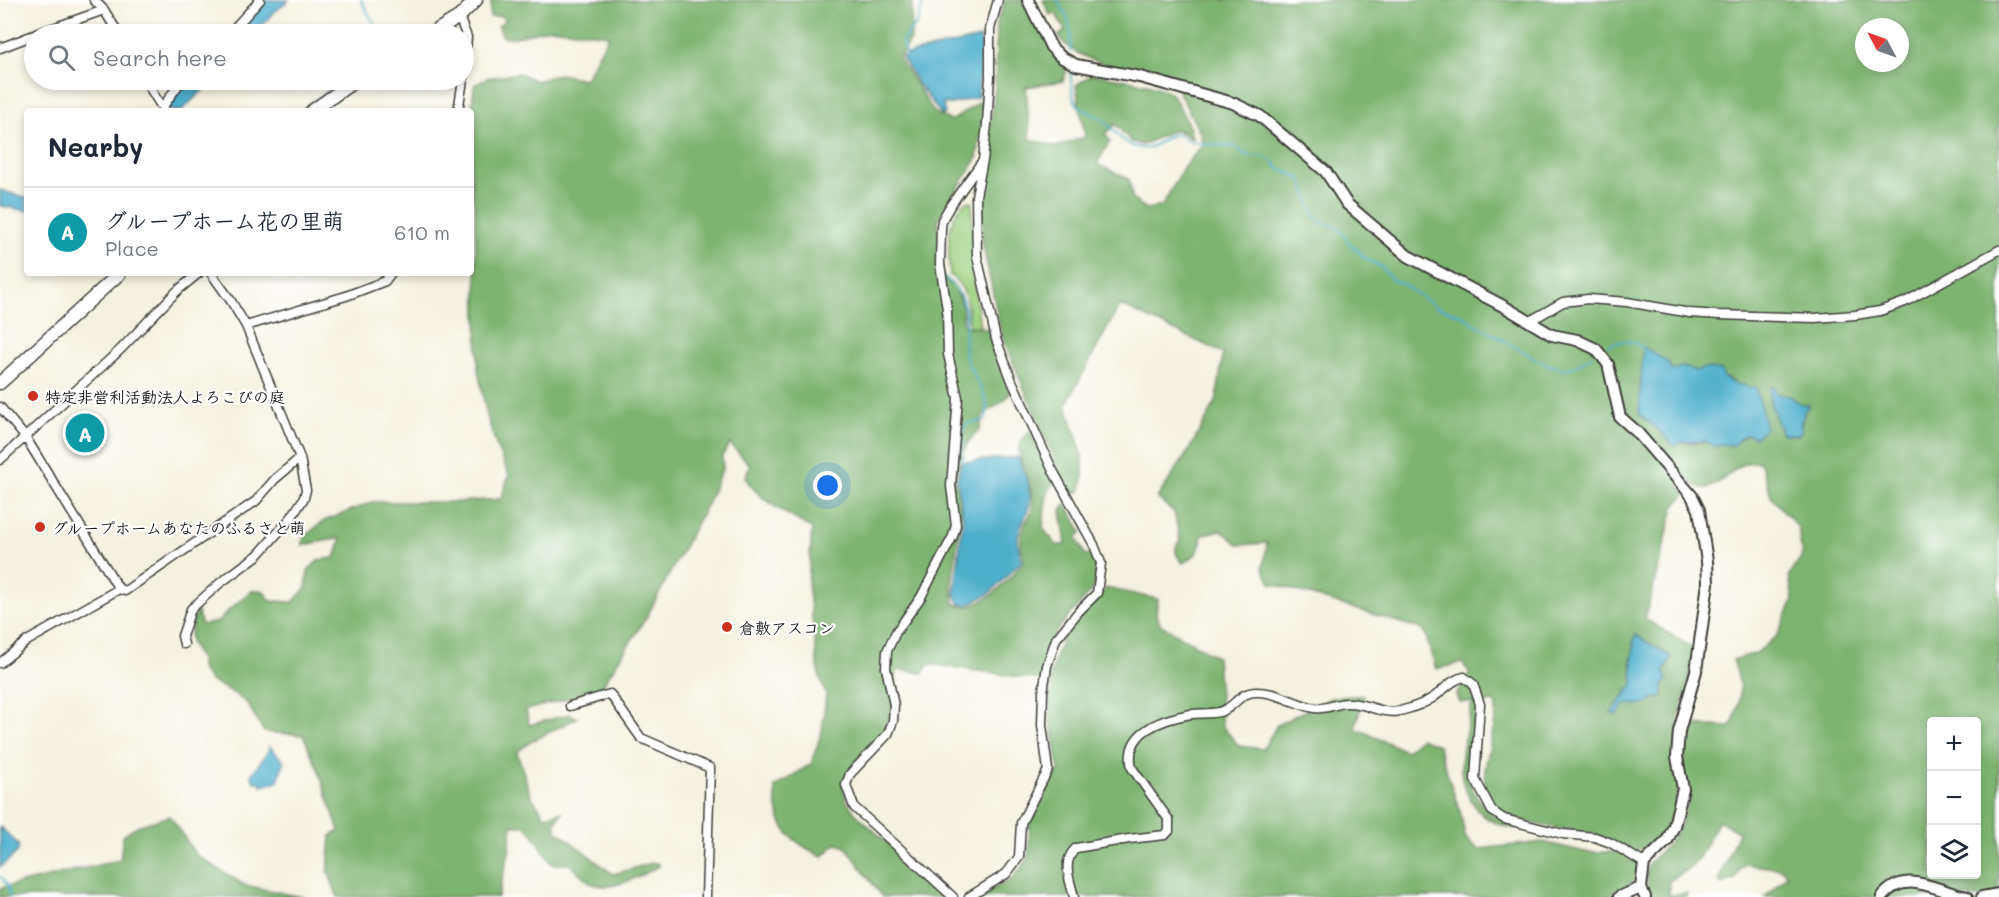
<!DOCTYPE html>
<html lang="en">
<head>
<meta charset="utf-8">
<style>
	:root { --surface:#fff; --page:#f2f2f3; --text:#1f2937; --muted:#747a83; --line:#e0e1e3; --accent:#0b8043 }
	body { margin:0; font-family:Mali,"Klee One",sans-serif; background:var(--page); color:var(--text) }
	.controls { position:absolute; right:18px; bottom:18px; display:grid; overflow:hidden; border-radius:6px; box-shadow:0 3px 9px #0003 }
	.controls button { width:54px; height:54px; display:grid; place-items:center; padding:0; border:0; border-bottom:2px solid var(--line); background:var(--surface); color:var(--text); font:30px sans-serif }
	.compass { position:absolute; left:1855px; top:18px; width:54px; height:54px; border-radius:50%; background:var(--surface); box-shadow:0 3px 9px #0003; rotate:311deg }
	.you { position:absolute; left:828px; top:486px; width:21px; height:21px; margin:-15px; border:4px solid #fff; border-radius:50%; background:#1a73e8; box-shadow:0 0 0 9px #1a73e833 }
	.badge { display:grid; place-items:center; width:39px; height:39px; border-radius:50%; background:var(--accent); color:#fff; font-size:20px; font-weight:700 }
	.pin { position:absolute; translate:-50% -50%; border:3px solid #fff; box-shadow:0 2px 6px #0006 }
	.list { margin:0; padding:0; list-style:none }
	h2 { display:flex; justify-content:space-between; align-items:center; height:78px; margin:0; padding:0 24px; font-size:26px }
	h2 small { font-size:20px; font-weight:400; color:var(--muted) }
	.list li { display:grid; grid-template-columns:39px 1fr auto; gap:18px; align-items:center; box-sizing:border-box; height:90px; padding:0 24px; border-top:2px solid var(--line) }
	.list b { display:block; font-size:22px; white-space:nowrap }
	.list p { margin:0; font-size:20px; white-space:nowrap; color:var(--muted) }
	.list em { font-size:20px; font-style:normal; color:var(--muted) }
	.icon { flex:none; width:33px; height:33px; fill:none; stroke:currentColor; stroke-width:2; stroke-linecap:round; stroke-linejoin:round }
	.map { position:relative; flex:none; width:1999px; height:897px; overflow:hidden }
	.search { position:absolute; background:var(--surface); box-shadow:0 3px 9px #0003; left:24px; top:24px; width:450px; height:66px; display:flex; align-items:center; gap:15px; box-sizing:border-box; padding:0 21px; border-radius:33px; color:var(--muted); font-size:22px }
	.panel { position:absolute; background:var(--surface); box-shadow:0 3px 9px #0003; left:24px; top:108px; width:450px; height:168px; border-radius:6px }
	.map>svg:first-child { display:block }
</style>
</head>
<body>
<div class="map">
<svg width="1999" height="897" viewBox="0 0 1999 897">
	<rect width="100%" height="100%" fill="#fff"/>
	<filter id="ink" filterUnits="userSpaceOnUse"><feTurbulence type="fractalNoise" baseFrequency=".0167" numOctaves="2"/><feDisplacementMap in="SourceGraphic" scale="12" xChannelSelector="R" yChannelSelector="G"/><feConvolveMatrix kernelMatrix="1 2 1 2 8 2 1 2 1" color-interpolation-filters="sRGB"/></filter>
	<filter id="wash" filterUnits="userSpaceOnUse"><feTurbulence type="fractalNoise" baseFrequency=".008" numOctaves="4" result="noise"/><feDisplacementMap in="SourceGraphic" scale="24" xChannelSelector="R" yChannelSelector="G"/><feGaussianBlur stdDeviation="1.35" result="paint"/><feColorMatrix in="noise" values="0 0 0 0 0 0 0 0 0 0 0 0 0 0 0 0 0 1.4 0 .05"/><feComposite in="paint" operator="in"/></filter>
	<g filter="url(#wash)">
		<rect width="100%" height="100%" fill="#f5f1e0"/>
		<!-- green -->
		<path fill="#9ed283" stroke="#5d7750" stroke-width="1.5" d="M972 201V235L979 286 975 287 980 327 969 326C967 304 969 290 950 275 948 250 945 222 964 203Z"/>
		<!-- forest -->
		<path fill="#7eb471" stroke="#4d6846" stroke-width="1.5" fill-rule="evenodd" d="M491 0H912L911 38 899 58 934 112 951 121 981 101 984 106 977 159 938 219 942 277 955 287 962 305 964 326 987 329 1010 393 1005 400 983 415 980 429 969 441 959 461 954 478 960 504V520L952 584 954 603C978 618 1009 578 1024 562 1022 549 1018 539 1024 526 1026 520 1031 515 1032 509 1036 487 1013 457 1021 442 1023 438 1028 434 1030 431L1054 482C1044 495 1045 512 1043 528L1056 545H1066L1061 510 1066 503 1082 533 1076 537 1085 555 1093 553C1110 594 1066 608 1052 639 1046 652 1044 667 1040 680L929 664 922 673 897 670 891 713 885 732 854 764 842 784 847 801 855 813 946 897H882L847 848 837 843 822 857C787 838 776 829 775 787L811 764 822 731 826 695 818 671 808 584 812 529C791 516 756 499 745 477L750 465 730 444 722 456 723 467 708 502 646 618 602 686 590 693 526 710 529 725 570 714 577 718 532 741 517 752 531 796 545 816 562 812 555 823 557 831 613 874 652 863H657L659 866C642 875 611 893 591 883 584 878 576 870 570 864H552C542 851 538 837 525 826H512L509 853 498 897H338L328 872 331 836 339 831 318 769 303 735 264 732 247 703 230 691 210 681 202 671 200 660 191 643 190 635 192 623 197 611 202 625 218 622 229 610 251 591 258 590 264 591 271 601 293 602 306 588 308 570 319 560 335 558 341 538 303 545 304 537 324 521 372 502H456L501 499 509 475 497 448 487 416 478 370 475 213 471 181V118L474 85 487 78 519 73 536 81 559 74 585 79 609 35 550 28 516 37H503L498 26 505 20 501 16 490 17Z
			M1006 0H1024L1065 65 1066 73 1063 81 1026 87 1030 139 1056 147 1085 137 1076 85 1093 74C1108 77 1160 84 1170 93 1177 99 1192 130 1192 139L1176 129 1142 145 1132 142 1115 124 1105 134 1110 141 1097 164 1129 179 1133 200 1147 209 1162 206 1184 167 1202 145 1201 135 1174 83C1142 74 1075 63 1058 36L1065 31 1056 14 1050 15 1043 0H1999V897H1765L1787 875 1782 869 1745 864 1740 869 1735 879 1721 884 1719 879 1738 832 1719 820 1698 859 1690 868 1669 881V895L1687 893 1686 897H1651L1646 878 1648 864 1669 843 1680 826 1688 803 1682 761 1688 725 1731 727C1742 700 1743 688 1733 660L1756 653 1777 636 1793 600 1789 575 1802 556 1798 527 1772 498 1760 462C1754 462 1746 462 1741 465 1721 477 1709 503 1685 477L1678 483 1685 494 1674 507 1645 619 1693 648 1692 668 1678 720 1679 788 1675 811 1664 838 1651 849H1637L1633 860 1639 865C1636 887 1623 888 1605 897H975L1011 880 1028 859 1030 822 1059 769 1050 715V679L1057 652 1063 638 1106 588 1158 599 1156 614 1161 625 1217 657 1222 726 1239 746 1263 749 1277 725 1296 715 1331 698 1364 695 1355 728 1406 751 1421 738 1438 745 1461 815 1465 837 1478 849 1543 842 1585 852H1614L1627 855 1596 835 1535 824 1500 814 1496 810 1484 790 1485 769 1496 716V705L1493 702 1486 703 1476 712 1470 765 1471 786 1479 800 1492 815 1532 830C1520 829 1507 828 1496 823 1477 816 1462 790 1461 771 1460 752 1469 722 1472 702H1459L1456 695 1470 673 1462 663 1436 669 1424 630 1271 583 1263 568 1267 543 1239 545 1221 530 1202 535C1201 549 1196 557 1183 563 1175 555 1173 549 1180 540L1174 512 1157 498 1186 455 1216 402 1223 353 1120 305 1066 405C1075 433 1090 462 1080 492L1072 494 1065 484 1002 337 982 241V202L995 86 997 21ZM1864 27H1900V63H1864ZM1658 357 1669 363 1671 370 1683 367 1696 371 1705 368 1732 381 1738 386 1745 385 1748 388 1756 387 1760 408 1748 434 1735 442 1721 444 1716 447C1704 438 1696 444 1682 442 1670 440 1662 432 1653 424ZM1773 387 1777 394C1790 398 1797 397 1805 410L1799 435 1782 434 1770 402ZM1633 643 1669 664 1664 671 1663 696 1638 705 1625 704 1616 706 1633 684 1631 660 1634 652ZM1932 722H1976V874H1932Z
			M170 816 196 855 244 885 303 897H0V888L120 860 123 836 137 826Z"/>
		<!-- water -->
		<path fill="#4caecb" stroke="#346574" stroke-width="1.5" d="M265 0H289L272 14 255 34H234Z
			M980 38 982 44 978 97 952 104H943L945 114 942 115 918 84 902 57 907 54Z
			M186 80H214L181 111H169V104Z
			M0 190 27 198V211L0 206Z
			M1643 347C1653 351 1659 358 1669 363L1671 370 1683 367 1696 371 1705 368 1722 371 1724 378 1738 385H1745L1748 388 1756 387 1766 428 1755 438 1748 434 1741 437 1733 446 1721 444 1716 447 1704 441 1680 442 1677 446 1670 444C1661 427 1649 426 1639 413Z
			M1770 387H1773L1777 394 1790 396 1801 404 1809 405 1805 410 1800 426 1802 431 1798 435 1782 434 1770 402Z
			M1018 457C1024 471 1031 487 1030 502 1029 513 1023 519 1020 529 1016 539 1019 550 1022 561L989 594 968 605 960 604 955 595V587L963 518 957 479 961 462Z
			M1635 635 1672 657 1664 671 1667 681 1663 685V696L1652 699 1647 705 1625 704 1617 715 1611 714 1633 684C1632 667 1632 652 1635 635Z
			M269 746 284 761 278 781 262 786 260 782H254L251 775 268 751Z
			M0 827C25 850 25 846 0 867Z"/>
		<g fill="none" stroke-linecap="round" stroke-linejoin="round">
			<!-- stream -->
			<path stroke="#4caecb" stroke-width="2" d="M361 0 380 34
				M1057 0C1071 19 1072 31 1070 53
				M906 57 902 41 917 23 924 0
				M1070 71C1072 79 1071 91 1074 99 1080 112 1090 111 1100 118 1115 128 1122 146 1141 148 1154 150 1164 137 1176 133L1191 142 1235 147 1246 155 1265 157 1273 162 1278 168 1301 179 1315 217 1322 223 1334 226 1340 230 1348 242 1366 259 1382 267 1392 280 1401 283 1436 307 1462 315 1475 324 1545 364 1564 369 1573 367 1592 356
				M301 111 343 80
				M945 232 948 217
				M944 277C958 288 966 303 966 321 966 332 963 344 965 354 969 375 995 399 985 420L966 424 963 427V463
				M1608 346C1620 340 1632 338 1643 349
				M0 876 8 886 10 897"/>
		</g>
	</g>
	<g filter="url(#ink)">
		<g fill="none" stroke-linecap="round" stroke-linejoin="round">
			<defs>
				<path id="minor" d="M94 0 104 10 119 34
					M459 17 467 37 464 76
					M36 34 104 10
					M229 34 260 0
					M0 48 34 35
					M145 80 164 111
					M162 108 182 80
					M458 111 463 80
					M1530 321 1563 302 1588 299 1627 302 1690 313 1719 315 1815 318 1855 315 1880 311 1905 302 1999 250
					M246 326 346 296 385 281 391 273
					M0 407 26 438 119 589
					M0 460 120 350 177 291 199 273
					M184 644 182 636 191 609 220 583 258 555 291 518 304 498 306 490 300 458 246 326 231 301 211 273
					M0 663 27 641 119 589 125 591 256 501 275 479 300 458
					M570 706 610 694 641 738 710 768 706 897
					M953 897 854 807 846 785 850 774 888 734 893 721 894 705 886 668 887 651 896 632 921 597 953 536 956 525 951 486 958 398 948 354 947 309 940 264 941 227 942 220 950 206 981 163
					M969 897 1006 874 1019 857 1021 823 1048 770 1042 725 1043 692 1047 666 1056 639 1079 611 1097 593 1101 563 1094 545 1052 469 1012 381 996 339 977 256 976 196 983 160 987 124 990 77V29L998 0
					M1074 897C1070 880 1061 862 1076 848L1129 839 1165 835 1169 831V820L1132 768C1123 731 1163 719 1191 714 1200 713 1210 714 1219 712 1235 709 1238 691 1258 692 1278 692 1296 705 1315 708 1326 710 1336 703 1347 703 1365 702 1381 715 1400 711 1412 708 1424 704 1434 697 1444 690 1452 679 1464 677L1473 684 1480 704 1475 779 1492 811 1504 819 1543 829 1563 834 1595 837 1611 843 1644 863"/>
				<path id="tertiary" d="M1028 0 1051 47 1061 57 1076 65 1140 77 1233 103 1260 116 1326 172 1347 204 1408 256 1505 307 1552 335 1577 340 1596 349 1608 364 1620 417 1637 432 1692 496 1699 510 1707 561 1708 583 1696 671 1679 731 1677 757 1683 789 1674 826 1667 841 1644 863 1641 888 1645 897
					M1619 897 1641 888
					M1882 897C1906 867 1937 892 1967 897
					M1982 897 1999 894"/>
				<path id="secondary" d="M431 34 459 17 476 0
					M312 111 356 80
					M0 383 120 273"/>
			</defs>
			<!-- minor casing -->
			<use href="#minor" stroke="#3d3c39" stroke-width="11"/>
			<!-- tertiary casing -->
			<use href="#tertiary" stroke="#3d3c39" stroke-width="14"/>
			<!-- secondary casing -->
			<use href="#secondary" stroke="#3d3c39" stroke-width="15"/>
			<!-- minor -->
			<use href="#minor" stroke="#fff" stroke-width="8"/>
			<!-- tertiary -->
			<use href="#tertiary" stroke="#fff" stroke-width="10"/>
			<!-- secondary -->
			<use href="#secondary" stroke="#fff" stroke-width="12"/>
		</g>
	</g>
	<!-- markers -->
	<g fill="#c8321e" stroke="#fff" stroke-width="2">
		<circle cx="33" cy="396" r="6"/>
		<circle cx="40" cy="527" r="6"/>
		<circle cx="727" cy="627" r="6"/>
	</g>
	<g text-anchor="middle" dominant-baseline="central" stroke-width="4.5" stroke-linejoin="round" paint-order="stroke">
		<!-- poi labels -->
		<g font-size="16" font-weight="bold" fill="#1c1c1c" stroke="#fff" text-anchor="start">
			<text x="45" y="396">特定非営利活動法人よろこびの庭</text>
			<text x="52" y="527">グループホームあなたのふるさと萌</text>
			<text x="739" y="627">倉敷アスコン</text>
		</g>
	</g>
</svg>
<div class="controls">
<button>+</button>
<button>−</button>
<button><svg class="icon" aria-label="layers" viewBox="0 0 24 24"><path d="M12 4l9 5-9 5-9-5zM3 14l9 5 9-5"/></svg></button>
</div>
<svg class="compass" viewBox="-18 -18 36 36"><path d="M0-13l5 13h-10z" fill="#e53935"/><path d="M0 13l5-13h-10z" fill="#747a83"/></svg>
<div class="you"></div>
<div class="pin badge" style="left:85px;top:433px;background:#0f9aa8">A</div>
<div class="search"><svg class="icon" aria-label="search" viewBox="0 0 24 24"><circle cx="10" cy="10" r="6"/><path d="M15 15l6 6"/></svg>Search here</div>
<section class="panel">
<h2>Nearby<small></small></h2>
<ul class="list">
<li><span class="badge" style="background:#0f9aa8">A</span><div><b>グループホーム花の里萌</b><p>Place</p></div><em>610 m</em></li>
</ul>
</section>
</div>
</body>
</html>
